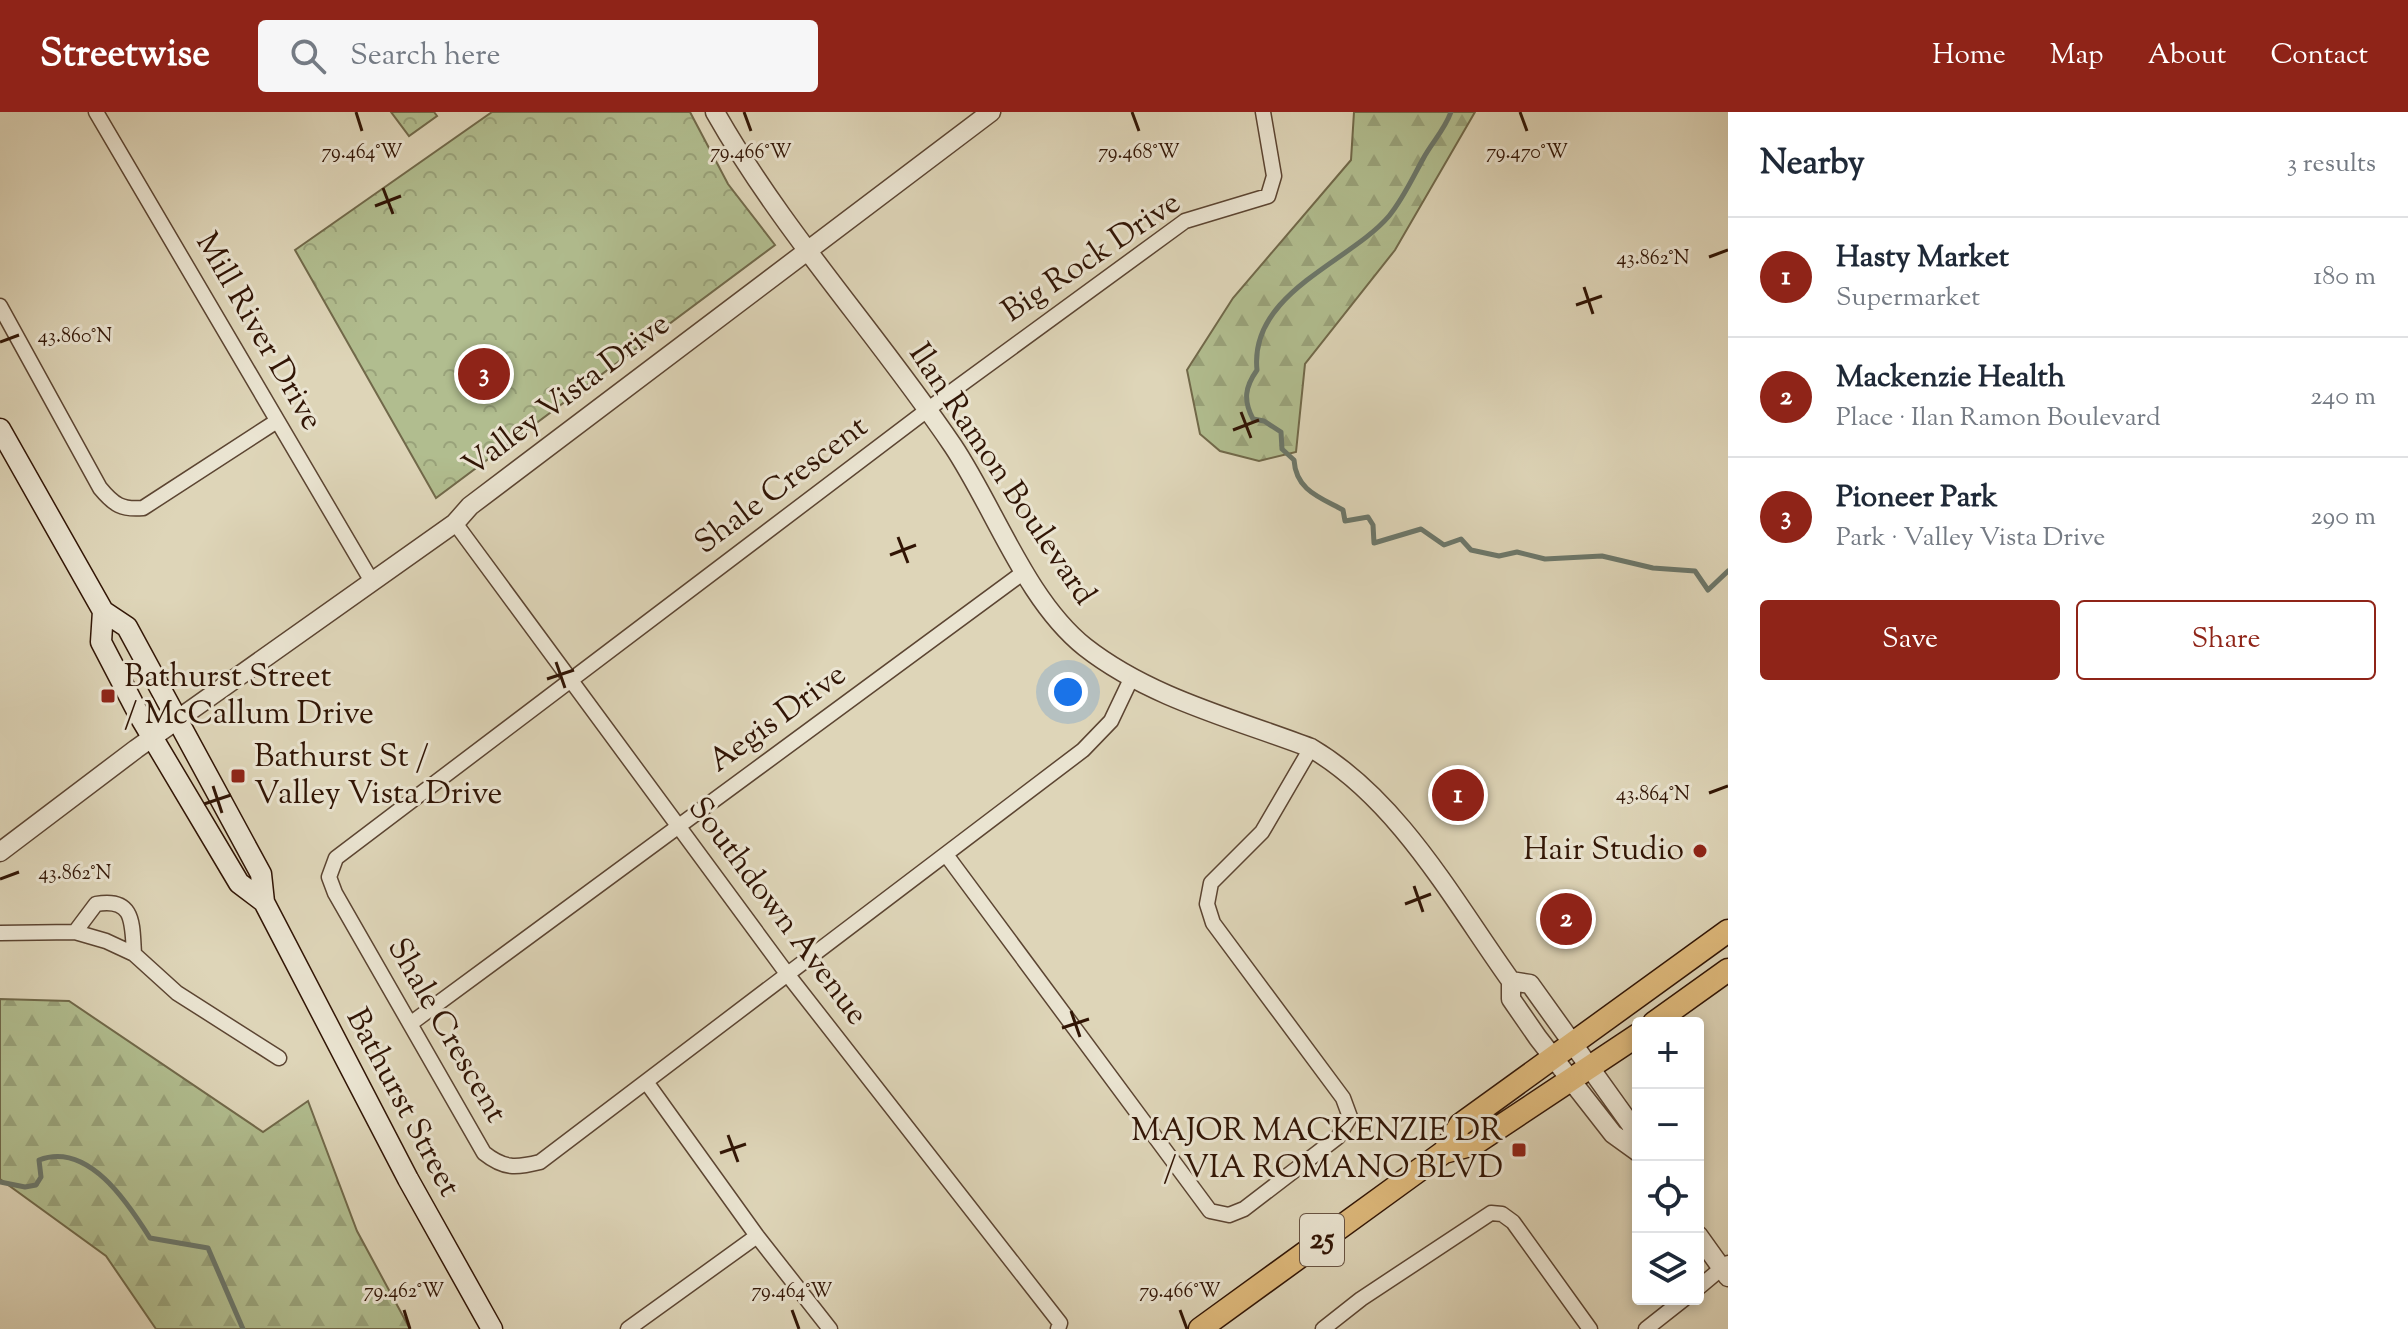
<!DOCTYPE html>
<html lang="en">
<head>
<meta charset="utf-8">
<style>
	:root { --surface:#fff; --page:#f6f6f7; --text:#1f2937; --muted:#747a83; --line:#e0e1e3; --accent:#8f2418 }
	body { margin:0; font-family:"Sorts Mill Goudy",serif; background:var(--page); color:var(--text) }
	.controls { position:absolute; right:24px; bottom:24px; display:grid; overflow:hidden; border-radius:8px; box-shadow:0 4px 12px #0003 }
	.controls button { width:72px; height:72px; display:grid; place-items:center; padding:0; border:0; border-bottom:2px solid var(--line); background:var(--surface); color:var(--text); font:40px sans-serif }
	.you { position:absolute; left:1068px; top:580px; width:28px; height:28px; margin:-20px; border:6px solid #fff; border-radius:50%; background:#1a73e8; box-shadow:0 0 0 12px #1a73e833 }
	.badge { display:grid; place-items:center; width:52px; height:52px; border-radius:50%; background:var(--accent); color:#fff; font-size:26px; font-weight:700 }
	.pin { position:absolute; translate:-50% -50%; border:4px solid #fff; box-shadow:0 2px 8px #0006 }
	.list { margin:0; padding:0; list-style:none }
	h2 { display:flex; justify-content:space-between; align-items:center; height:104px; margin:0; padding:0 32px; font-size:34px }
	h2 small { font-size:26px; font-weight:400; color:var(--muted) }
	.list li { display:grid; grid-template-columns:52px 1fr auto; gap:24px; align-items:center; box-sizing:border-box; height:120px; padding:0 32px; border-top:2px solid var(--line) }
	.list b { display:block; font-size:30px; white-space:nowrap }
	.list p { margin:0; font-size:26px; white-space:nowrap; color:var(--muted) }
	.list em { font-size:26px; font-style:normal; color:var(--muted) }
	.actions { display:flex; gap:16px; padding:24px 32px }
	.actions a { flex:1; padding:18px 0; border:2px solid var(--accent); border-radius:8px; text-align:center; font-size:28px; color:var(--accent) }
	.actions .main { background:var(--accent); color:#fff }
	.icon { flex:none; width:44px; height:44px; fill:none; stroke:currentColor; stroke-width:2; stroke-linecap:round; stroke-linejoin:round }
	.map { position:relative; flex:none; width:1728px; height:1217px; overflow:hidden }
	header { display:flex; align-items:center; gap:48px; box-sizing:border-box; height:112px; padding:0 40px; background:var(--accent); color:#fff }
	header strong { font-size:38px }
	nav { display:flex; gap:44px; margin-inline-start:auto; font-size:28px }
	.search { width:560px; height:72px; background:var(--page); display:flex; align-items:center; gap:20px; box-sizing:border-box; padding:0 28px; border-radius:8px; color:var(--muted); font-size:30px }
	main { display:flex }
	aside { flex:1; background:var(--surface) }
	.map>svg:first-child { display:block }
</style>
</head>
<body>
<header>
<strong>Streetwise</strong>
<div class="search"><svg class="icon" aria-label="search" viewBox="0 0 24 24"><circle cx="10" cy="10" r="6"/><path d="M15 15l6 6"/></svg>Search here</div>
<nav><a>Home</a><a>Map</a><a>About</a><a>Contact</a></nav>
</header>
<main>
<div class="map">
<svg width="1728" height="1217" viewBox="0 0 1728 1217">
	<defs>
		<pattern id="forest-firs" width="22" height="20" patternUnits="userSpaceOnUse" patternTransform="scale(2)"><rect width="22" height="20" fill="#b1bd8f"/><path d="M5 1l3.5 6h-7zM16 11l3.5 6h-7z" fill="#99a27a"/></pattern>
		<pattern id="park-crowns" width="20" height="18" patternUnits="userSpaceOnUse" patternTransform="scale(2)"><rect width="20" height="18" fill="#b1bd8f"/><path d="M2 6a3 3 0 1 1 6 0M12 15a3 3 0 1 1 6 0" fill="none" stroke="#99a27a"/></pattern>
	</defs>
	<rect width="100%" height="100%" fill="#ded5b8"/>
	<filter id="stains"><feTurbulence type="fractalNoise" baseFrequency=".0025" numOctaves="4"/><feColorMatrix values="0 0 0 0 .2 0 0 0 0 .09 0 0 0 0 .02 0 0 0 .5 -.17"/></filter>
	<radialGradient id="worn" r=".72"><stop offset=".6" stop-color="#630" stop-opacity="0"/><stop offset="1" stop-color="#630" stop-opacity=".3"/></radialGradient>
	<!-- forest -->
	<path fill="url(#forest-firs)" stroke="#71694a" stroke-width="2" d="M1354 0H1475L1395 138 1305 252 1296 340 1259 349 1220 339 1200 322 1187 258 1233 186 1351 48Z
		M0 887 69 889 263 1020 308 989 357 1119 410 1217H156L106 1144 0 1067Z"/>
	<!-- park -->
	<path fill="url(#park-crowns)" stroke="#71694a" stroke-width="2" d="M391 0H434L437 4 409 24Z
		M492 0H690L728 72 775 133 436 386 295 138Z"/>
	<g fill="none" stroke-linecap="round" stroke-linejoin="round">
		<!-- stream -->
		<path stroke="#6c776a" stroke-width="5" d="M1451 0C1444 19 1432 30 1423 47 1412 67 1403 87 1389 104 1350 150 1249 181 1257 258 1245 275 1243 288 1253 307L1264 309 1281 320 1282 337 1294 348C1296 378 1319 385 1343 398L1345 409 1368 405 1373 413 1374 431 1421 417 1444 433 1461 427 1471 438 1499 444 1517 440 1545 447 1602 444 1653 456 1695 459 1708 478 1728 459
			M0 1070 25 1075 36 1073 41 1065 39 1048C88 1029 128 1091 150 1126L208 1136 243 1217"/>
		<defs>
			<path id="minor" d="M96 0 371 468
				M0 194 100 376C114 393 122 398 143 396L277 309
				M455 411 788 863 1060 1211 1058 1217
				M1131 567 1111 609 1083 638 540 1050C516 1056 504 1057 484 1041L335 781 329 765 336 746 955 277 1185 109 1268 84 1274 64 1263 0
				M947 744 1210 1099 1229 1103 1244 1097 1338 1025 1350 1005 1343 986 1213 811 1207 792 1211 771 1262 720 1311 636
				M75 820 96 792C135 785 132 812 134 842
				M0 821 75 820 106 829 134 842 177 881 279 946
				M410 912 1024 460
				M647 971 757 1124 830 1217
				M1698 1176 1728 1151
				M628 1217 757 1124
				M1323 1217 1361 1187 1491 1101 1502 1102 1513 1110 1590 1217
				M1646 1217 1684 1187"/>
			<path id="tertiary" d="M715 0C783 120 876 220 953 334 995 397 1026 488 1085 535 1150 586 1235 607 1311 636 1399 688 1453 788 1511 869V887L1538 926 1613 1022 1638 1040
				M0 740 136 637 455 411 470 394 991 0
				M1511 869 1530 872 1631 1013 1638 1036
				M1698 1123 1728 1165"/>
			<path id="secondary" d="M0 317 103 499 127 515 261 762 264 790 408 1067 492 1217
				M103 499 101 530 139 603 239 771 264 790"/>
			<path id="primary" d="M1654 911 1728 858
				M1444 1040 1460 1013 1728 819
				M1200 1217 1444 1040 1474 1032 1638 923"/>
		</defs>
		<!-- minor casing -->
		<use href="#minor" stroke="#5c4532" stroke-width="17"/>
		<!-- tertiary casing -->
		<use href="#tertiary" stroke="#5c4532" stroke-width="21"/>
		<!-- secondary casing -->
		<use href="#secondary" stroke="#311505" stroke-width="23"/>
		<!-- primary casing -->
		<use href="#primary" stroke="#311505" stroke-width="25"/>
		<!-- minor -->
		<use href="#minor" stroke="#eae4d1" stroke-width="14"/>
		<!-- tertiary -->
		<use href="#tertiary" stroke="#eae4d1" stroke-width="18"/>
		<!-- secondary -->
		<use href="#secondary" stroke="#eae4d1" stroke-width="20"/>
		<!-- primary -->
		<use href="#primary" stroke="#dfba7c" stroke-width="22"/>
	</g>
	<!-- ticks -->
	<path fill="none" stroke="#311505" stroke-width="3" d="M356 0 362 19M744 0 751 19M1132 0 1139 19M1520 0 1527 19M383 76 393 102M375 94 401 84M1709 145 1728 138M1584 175 1593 202M1576 193 1602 184M0 230 19 223M1241 300 1251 326M1233 318 1259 308M898 425 908 451M890 443 916 433M556 550 565 576M547 567 574 558M213 674 222 701M1709 681 1728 674M204 692 231 683M0 767 19 760M1414 774 1423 800M1405 792 1431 782M1071 899 1080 925M1062 916 1089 907M728 1023 738 1050M720 1041 746 1032M404 1198 410 1217M792 1198 799 1217M1180 1198 1187 1217"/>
	<!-- markers -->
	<g fill="#8f2418" stroke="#eae4d1" stroke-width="3">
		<rect x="100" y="576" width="16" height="16" rx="4"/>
		<rect x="230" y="656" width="16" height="16" rx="4"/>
		<circle cx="1700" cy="739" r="8"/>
		<rect x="1511" y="1030" width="16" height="16" rx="4"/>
	</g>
	<g text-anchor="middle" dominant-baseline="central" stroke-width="6" stroke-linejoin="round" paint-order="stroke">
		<!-- shield labels -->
		<rect fill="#eae4d1" stroke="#685342" stroke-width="2" x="1300" y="1102" width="44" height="52" rx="6"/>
		<g font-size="30" font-weight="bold" fill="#311505">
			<text x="1322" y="1128">25</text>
		</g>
		<!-- street labels -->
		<g font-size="32" fill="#311505" stroke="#eae4d1">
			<text transform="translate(1092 146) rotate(-34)">Big Rock Drive</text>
			<text transform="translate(258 220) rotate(60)">Mill River Drive</text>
			<text transform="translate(567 284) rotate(-37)">Valley Vista Drive</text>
			<text transform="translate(1001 363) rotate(56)">Ilan Ramon Boulevard</text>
			<text transform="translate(782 374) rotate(-37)">Shale Crescent</text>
			<text transform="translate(778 607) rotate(-36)">Aegis Drive</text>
			<text transform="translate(777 800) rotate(53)">Southdown Avenue</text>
			<text transform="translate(446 919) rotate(60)">Shale Crescent</text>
			<text transform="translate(402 991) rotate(62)">Bathurst Street</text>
		</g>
		<!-- poi labels -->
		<g font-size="32" fill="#311505" stroke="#eae4d1" text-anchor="start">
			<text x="124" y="566">Bathurst Street<tspan x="124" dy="37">/ McCallum Drive</tspan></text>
			<text x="254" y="646">Bathurst St /<tspan x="254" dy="37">Valley Vista Drive</tspan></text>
			<text x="1684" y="739" text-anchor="end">Hair Studio</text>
			<text x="1503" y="1020" text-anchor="end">MAJOR MACKENZIE DR<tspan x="1503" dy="37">/ VIA ROMANO BLVD</tspan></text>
		</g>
	</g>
	<g font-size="20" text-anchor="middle" fill="#311505" stroke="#eae4d1" stroke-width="6" stroke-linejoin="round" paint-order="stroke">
		<text x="362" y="46">79.464°W</text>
		<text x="1527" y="46">79.470°W</text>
		<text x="751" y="46">79.466°W</text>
		<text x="1139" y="46">79.468°W</text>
		<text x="1653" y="152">43.862°N</text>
		<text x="75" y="230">43.860°N</text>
		<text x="1653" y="688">43.864°N</text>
		<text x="75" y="767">43.862°N</text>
		<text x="404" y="1185">79.462°W</text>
		<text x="792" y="1185">79.464°W</text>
		<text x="1180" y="1185">79.466°W</text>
	</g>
	<rect width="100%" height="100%" filter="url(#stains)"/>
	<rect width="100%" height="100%" fill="url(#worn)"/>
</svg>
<div class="controls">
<button>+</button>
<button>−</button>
<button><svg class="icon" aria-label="locate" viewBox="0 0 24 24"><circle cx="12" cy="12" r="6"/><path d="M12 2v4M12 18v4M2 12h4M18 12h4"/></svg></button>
<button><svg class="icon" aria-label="layers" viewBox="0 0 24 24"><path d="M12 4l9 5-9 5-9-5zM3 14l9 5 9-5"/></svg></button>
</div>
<div class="you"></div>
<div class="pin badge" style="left:1458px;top:683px">1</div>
<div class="pin badge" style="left:1566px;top:807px">2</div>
<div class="pin badge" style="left:484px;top:262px">3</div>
</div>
<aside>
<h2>Nearby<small>3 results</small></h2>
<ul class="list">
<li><span class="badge">1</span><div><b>Hasty Market</b><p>Supermarket</p></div><em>180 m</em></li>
<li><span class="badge">2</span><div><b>Mackenzie Health</b><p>Place · Ilan Ramon Boulevard</p></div><em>240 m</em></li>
<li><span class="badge">3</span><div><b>Pioneer Park</b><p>Park · Valley Vista Drive</p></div><em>290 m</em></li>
</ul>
<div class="actions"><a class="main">Save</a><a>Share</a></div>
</aside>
</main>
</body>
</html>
